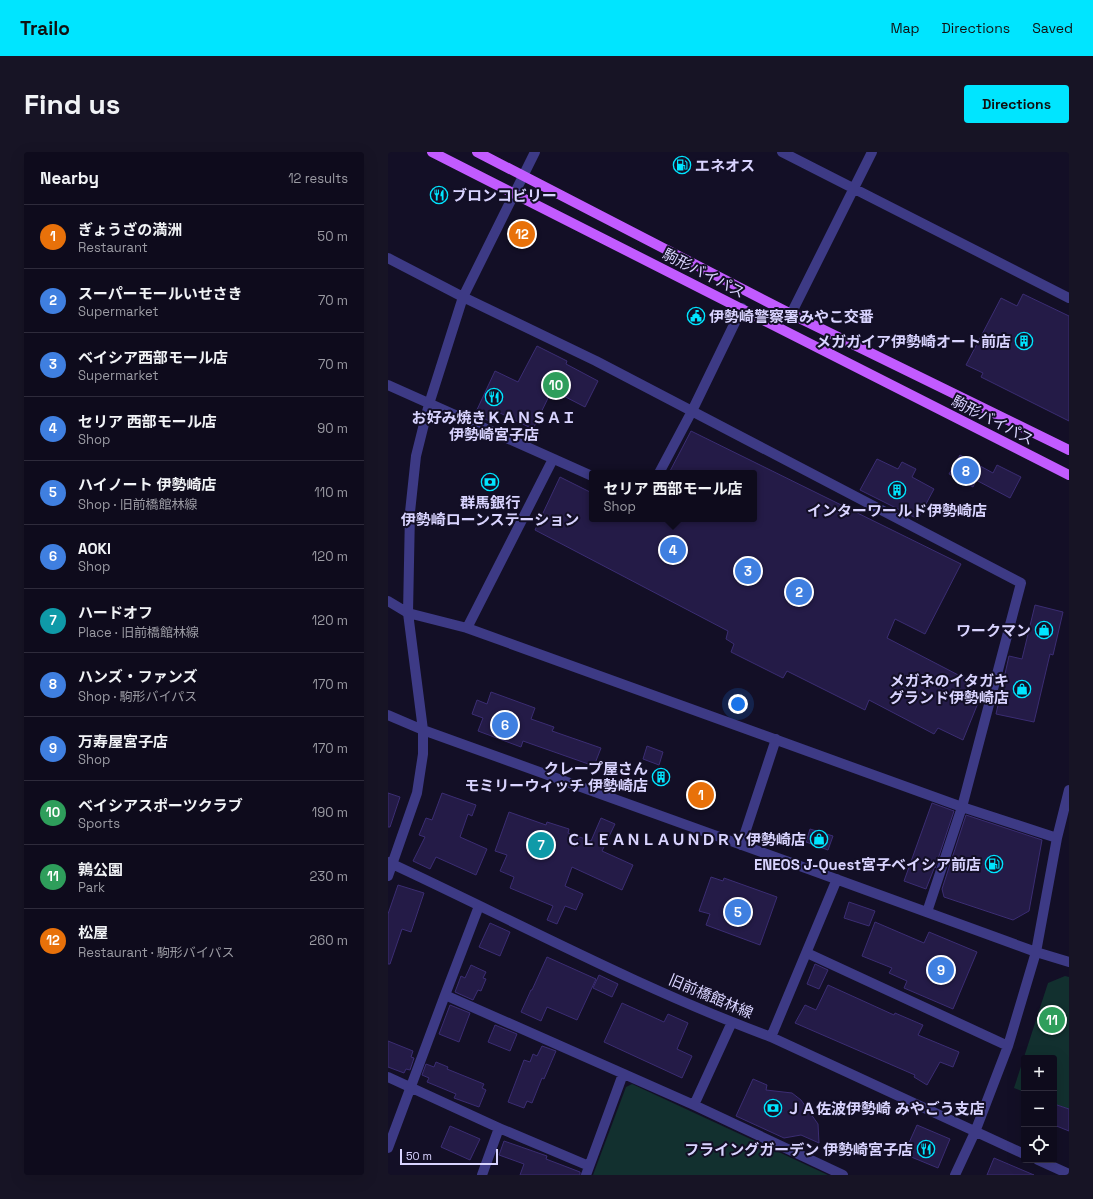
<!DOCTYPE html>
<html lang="en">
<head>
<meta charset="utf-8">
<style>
	:root { --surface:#0e0b1c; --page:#171425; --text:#f1f3f6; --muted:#9b9ba3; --line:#2e2b3b; --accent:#00e5ff }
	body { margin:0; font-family:"Space Grotesk","Noto Sans JP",sans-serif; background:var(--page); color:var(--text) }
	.controls { position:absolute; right:12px; bottom:12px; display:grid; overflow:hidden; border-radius:4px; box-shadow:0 4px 16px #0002 }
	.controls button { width:36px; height:36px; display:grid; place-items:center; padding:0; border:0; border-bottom:1px solid var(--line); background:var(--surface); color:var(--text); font:20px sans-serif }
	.scale { position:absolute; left:12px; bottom:10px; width:98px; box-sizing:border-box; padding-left:4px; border:2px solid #d9d4ff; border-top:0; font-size:11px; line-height:14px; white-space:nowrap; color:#d9d4ff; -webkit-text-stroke:3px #130f26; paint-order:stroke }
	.you { position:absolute; left:350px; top:552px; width:14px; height:14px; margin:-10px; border:3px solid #fff; border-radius:50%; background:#1a73e8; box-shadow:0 0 0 6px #1a73e833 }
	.badge { display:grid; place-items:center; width:26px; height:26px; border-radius:50%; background:var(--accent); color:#fff; font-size:13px; font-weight:700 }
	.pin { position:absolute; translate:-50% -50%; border:2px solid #fff; box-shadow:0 1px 4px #0006 }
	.popup { position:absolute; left:201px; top:318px; width:168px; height:52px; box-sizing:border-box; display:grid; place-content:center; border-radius:4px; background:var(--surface); filter:drop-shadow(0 1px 3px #0005); font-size:13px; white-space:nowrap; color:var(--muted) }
	.popup b { font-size:15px; color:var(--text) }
	.popup::after { content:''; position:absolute; left:50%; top:100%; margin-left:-8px; border:8px solid transparent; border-top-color:var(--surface) }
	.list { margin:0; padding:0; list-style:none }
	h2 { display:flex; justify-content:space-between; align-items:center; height:52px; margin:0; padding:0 16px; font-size:17px }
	h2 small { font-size:13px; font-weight:400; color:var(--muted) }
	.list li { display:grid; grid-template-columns:26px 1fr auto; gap:12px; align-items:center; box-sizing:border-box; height:64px; padding:0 16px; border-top:1px solid var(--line) }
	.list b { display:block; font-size:15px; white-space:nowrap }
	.list p { margin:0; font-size:13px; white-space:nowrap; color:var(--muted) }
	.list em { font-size:13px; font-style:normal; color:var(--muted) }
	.icon { flex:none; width:22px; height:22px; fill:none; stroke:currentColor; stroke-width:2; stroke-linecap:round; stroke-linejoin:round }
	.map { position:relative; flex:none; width:681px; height:1023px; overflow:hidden; border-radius:4px }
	header { display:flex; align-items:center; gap:24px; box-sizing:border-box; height:56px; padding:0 20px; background:var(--accent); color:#111 }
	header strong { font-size:19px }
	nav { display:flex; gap:22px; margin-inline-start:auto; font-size:14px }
	.intro { display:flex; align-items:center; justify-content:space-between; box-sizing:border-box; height:96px; padding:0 24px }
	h1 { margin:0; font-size:28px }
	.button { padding:10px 18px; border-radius:4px; background:var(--accent); color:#111; font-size:14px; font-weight:700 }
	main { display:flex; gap:24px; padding:0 24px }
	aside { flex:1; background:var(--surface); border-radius:4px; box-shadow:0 4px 16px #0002 }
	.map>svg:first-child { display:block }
</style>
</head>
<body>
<header>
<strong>Trailo</strong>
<nav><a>Map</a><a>Directions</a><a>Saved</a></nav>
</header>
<div class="intro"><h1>Find us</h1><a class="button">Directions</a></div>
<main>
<aside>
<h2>Nearby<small>12 results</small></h2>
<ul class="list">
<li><span class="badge" style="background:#e8710a">1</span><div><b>ぎょうざの満洲</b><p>Restaurant</p></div><em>50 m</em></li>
<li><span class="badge" style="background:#3f7fe0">2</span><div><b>スーパーモールいせさき</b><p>Supermarket</p></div><em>70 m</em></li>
<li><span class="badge" style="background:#3f7fe0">3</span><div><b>ベイシア西部モール店</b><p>Supermarket</p></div><em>70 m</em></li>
<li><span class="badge" style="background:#3f7fe0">4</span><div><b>セリア 西部モール店</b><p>Shop</p></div><em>90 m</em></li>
<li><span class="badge" style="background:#3f7fe0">5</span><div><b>ハイノート 伊勢崎店</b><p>Shop · 旧前橋館林線</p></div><em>110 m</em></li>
<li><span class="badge" style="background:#3f7fe0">6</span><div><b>AOKI</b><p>Shop</p></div><em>120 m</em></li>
<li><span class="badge" style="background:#0f9aa8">7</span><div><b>ハードオフ</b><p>Place · 旧前橋館林線</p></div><em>120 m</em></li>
<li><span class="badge" style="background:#3f7fe0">8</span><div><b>ハンズ・ファンズ</b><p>Shop · 駒形バイパス</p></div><em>170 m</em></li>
<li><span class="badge" style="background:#3f7fe0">9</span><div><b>万寿屋宮子店</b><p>Shop</p></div><em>170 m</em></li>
<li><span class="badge" style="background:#2e9e5b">10</span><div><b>ベイシアスポーツクラブ</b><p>Sports</p></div><em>190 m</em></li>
<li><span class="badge" style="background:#2e9e5b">11</span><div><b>鶉公園</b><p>Park</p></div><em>230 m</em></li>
<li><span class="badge" style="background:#e8710a">12</span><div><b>松屋</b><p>Restaurant · 駒形バイパス</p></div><em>260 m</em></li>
</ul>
</aside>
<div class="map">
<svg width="681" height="1023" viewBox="0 0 681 1023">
	<rect width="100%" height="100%" fill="#130f26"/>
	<!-- green -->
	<path fill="#12302f" d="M677 824 681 825V957L666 952V906H636V940L626 936 660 831Z
		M244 932 440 1023H205L238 935Z"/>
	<!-- building -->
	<path fill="#241b47" stroke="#3b2d73" d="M635 142 681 164V269L593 225 595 221 578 213 613 146 629 154Z
		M149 194 179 209 178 212 210 229 197 255 164 238 145 277 110 260 105 271 87 262 107 219 130 230Z
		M303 279 573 412 537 482 507 467 499 486 578 527 590 551 575 588 550 576 546 582 481 548 477 558 399 519 395 526 343 500 346 492 338 487 340 479 147 378 172 325 204 341V367H366V321H281Z
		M572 303 605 321 609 313 633 325 622 346 588 328 585 335 561 322Z
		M489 307 510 317 514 310 528 317 524 325 546 337 530 367 472 338Z
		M647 453 675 460 665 503 662 502 646 570 608 562 621 504 634 507Z
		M103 540 147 556 143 567 166 575 164 579 213 596 206 614 135 589 133 595 90 579 95 566 84 562 89 548 99 552Z
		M259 594 275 600 271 613 255 607Z
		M0 641 12 645 2 675H0Z
		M54 641 88 653 84 664 80 662 72 685 99 697 88 723 48 705 42 717 25 709 37 685 31 683 38 666 44 668Z
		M544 651 566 659 547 716V714L538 737 516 729Z
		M121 660 158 673 159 670 181 677 180 681 203 689 213 666 227 672 214 699 245 713 234 738 184 715 177 734 195 742 188 758 177 754 169 772 159 768 165 754 122 736 126 725 112 719 119 703 107 699Z
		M578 663 654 688 641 759 625 768 556 745 554 737Z
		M422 677 445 684 440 698 418 690Z
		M323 725 335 729 336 726 389 745 372 793 318 773 322 762 311 759Z
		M10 733 36 741 23 780 14 777 2 812H0V762Z
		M461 750 487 759 481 774 456 766Z
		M487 770 536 791 541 780 589 800 565 857 516 836 519 829 501 821 504 816 474 804Z
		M102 771 122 780 112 804 91 795Z
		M159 805 208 827 189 868 159 855 153 869 133 860 143 838H144Z
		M427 812 440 818 431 837 419 832Z
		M83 813 98 820 95 826 98 827 93 839 90 838 85 848 67 840 73 824 77 826Z
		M211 823 230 832 224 845 205 836Z
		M440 833 506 863 507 861 535 873 530 883 571 900 565 915 552 910 539 933 526 925 527 923 407 871 417 853 428 858Z
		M234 851 276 870 280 862 300 871 289 897 304 904 294 926 216 890Z
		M62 853 82 861 71 890 51 882Z
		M107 873 129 882 122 899 100 890Z
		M0 889 25 899 23 905 26 906 22 918 18 917 16 921 0 915Z
		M154 894 168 899 156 927 154 926 144 951 139 949 136 956 120 950 136 908 142 910 145 902 149 904Z
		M48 910 60 915 59 917 96 932 94 936 98 938 91 955 66 946 68 942 39 930 41 926 34 923 38 912 46 915Z
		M365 927 379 933 378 938 404 941 413 948 430 972 431 991 413 983 396 986 348 964Z
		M666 952 681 957V979L666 973Z
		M529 973 562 987 550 1016 516 1002Z
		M62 974 92 987 82 1008 53 995Z
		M116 989 159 1004 158 1007 192 1020V1023H132L136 1012 111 1003Z
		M606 1006 646 1023H599Z"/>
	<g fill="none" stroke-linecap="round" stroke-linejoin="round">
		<!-- minor -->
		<path stroke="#3d3a85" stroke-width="10" d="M394 0 681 146
			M0 106 75 145 208 209 633 431 574 655 539 760
			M403 162 484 0
			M0 233 204 324
			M271 321 304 259 354 156
			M0 449 20 461 79 476 574 655 669 686
			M79 476 165 307
			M0 563 35 578C240 652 444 725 648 800L681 810
			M353 693 388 587
			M0 710C127 769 251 836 383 885L636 1002
			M0 724 29 641 35 602V578L20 461 22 360 28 304 41 252 75 145 147 0
			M419 801 620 894
			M57 843 306 953 455 1023
			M383 885 449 727
			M0 925 111 976 201 1014
			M306 953 344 870
			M0 996 57 843 91 754
			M650 1008 681 1022
			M94 1023 111 976
			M198 1023 235 922
			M567 1023 587 980 620 894 648 800 669 686 681 638"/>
		<!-- major -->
		<path stroke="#c25bff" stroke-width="10" d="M44 0 681 323
			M89 0 403 162 681 298"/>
	</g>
	<!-- icons -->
	<defs>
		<symbol id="fuel-ring" viewBox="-11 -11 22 22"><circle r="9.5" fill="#130f26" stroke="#00e5ff" stroke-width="1.5"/><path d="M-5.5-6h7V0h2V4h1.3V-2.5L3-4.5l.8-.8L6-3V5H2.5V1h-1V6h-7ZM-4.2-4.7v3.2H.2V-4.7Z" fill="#00e5ff"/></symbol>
		<symbol id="restaurant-ring" viewBox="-11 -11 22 22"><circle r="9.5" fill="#130f26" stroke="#00e5ff" stroke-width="1.5"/><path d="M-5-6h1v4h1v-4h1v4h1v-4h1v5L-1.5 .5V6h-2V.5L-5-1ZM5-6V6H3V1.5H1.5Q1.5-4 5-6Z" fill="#00e5ff"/></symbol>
		<symbol id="civic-ring" viewBox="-11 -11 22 22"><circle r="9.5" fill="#130f26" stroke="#00e5ff" stroke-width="1.5"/><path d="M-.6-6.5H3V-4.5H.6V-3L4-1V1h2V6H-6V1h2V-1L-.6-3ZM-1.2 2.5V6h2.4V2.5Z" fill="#00e5ff"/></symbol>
		<symbol id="building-ring" viewBox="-11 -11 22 22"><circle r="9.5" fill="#130f26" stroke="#00e5ff" stroke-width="1.5"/><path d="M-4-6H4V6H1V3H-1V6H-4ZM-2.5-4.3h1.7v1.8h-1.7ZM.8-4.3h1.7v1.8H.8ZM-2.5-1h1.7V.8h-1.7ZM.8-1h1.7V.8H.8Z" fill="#00e5ff"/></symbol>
		<symbol id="bank-ring" viewBox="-11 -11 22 22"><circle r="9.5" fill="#130f26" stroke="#00e5ff" stroke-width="1.5"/><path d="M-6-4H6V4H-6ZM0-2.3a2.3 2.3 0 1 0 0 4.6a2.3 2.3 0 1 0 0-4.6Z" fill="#00e5ff"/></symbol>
		<symbol id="shop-ring" viewBox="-11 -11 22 22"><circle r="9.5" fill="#130f26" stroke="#00e5ff" stroke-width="1.5"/><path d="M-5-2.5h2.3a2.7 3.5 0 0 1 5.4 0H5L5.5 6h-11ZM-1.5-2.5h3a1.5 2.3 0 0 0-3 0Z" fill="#00e5ff"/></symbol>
	</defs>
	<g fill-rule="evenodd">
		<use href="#fuel-ring" x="284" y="3" width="20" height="20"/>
		<use href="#restaurant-ring" x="41" y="33" width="20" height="20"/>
		<use href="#civic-ring" x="298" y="154" width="20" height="20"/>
		<use href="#building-ring" x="626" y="179" width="20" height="20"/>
		<use href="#restaurant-ring" x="96" y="235" width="20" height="20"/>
		<use href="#bank-ring" x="92" y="320" width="20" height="20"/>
		<use href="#building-ring" x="499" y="328" width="20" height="20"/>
		<use href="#shop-ring" x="646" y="468" width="20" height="20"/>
		<use href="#shop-ring" x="624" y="527" width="20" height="20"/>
		<use href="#building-ring" x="263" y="615" width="20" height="20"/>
		<use href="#shop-ring" x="421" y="677" width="20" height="20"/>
		<use href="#fuel-ring" x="596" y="702" width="20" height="20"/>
		<use href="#bank-ring" x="375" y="946" width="20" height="20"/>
		<use href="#restaurant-ring" x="528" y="987" width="20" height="20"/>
	</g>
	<g text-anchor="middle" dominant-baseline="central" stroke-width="4" stroke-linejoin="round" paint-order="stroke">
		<!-- poi labels -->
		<g font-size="15" font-weight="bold" fill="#d9d4ff" stroke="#130f26" text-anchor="end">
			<text x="307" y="13" text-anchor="start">エネオス</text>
			<text x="64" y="43" text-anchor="start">ブロンコビリー</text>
			<text x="321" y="164" text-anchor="start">伊勢崎警察署みやこ交番</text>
			<text x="623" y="189">メガガイア伊勢崎オート前店</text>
			<text x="106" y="265" text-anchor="middle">お好み焼きＫＡＮＳＡＩ<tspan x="106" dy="17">伊勢崎宮子店</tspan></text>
			<text x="102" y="350" text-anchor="middle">群馬銀行<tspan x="102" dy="17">伊勢崎ローンステーション</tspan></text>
			<text x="509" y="358" text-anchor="middle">インターワールド伊勢崎店</text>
			<text x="643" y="478">ワークマン</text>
			<text x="621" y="528">メガネのイタガキ<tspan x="621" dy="17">グランド伊勢崎店</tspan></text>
			<text x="260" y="616">クレープ屋さん<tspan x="260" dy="17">モミリーウィッチ 伊勢崎店</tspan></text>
			<text x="418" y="687">ＣＬＥＡＮＬＡＵＮＤＲＹ伊勢崎店</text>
			<text x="593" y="712">ENEOS J-Quest宮子ベイシア前店</text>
			<text x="398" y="956" text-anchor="start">ＪＡ佐波伊勢崎 みやごう支店</text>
			<text x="525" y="997">フライングガーデン 伊勢崎宮子店</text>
		</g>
		<!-- street labels -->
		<g font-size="15" fill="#d9d4ff" stroke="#130f26">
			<text transform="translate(316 121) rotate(27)">駒形バイパス</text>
			<text transform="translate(605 268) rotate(27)">駒形バイパス</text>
			<text transform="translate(323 844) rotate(23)">旧前橋館林線</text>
		</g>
	</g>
</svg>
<div class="controls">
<button>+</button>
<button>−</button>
<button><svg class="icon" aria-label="locate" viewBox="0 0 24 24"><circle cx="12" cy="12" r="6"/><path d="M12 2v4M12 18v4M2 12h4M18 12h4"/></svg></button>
</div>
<div class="scale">50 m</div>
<div class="you"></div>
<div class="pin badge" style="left:313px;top:643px;background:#e8710a">1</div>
<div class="pin badge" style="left:411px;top:440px;background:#3f7fe0">2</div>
<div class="pin badge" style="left:360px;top:419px;background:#3f7fe0">3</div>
<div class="pin badge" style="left:285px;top:398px;background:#3f7fe0">4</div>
<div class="popup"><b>セリア 西部モール店</b>Shop</div>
<div class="pin badge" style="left:350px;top:760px;background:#3f7fe0">5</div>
<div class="pin badge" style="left:117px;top:573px;background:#3f7fe0">6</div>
<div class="pin badge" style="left:153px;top:693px;background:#0f9aa8">7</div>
<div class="pin badge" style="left:578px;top:319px;background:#3f7fe0">8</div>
<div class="pin badge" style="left:553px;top:818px;background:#3f7fe0">9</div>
<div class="pin badge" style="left:168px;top:233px;background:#2e9e5b">10</div>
<div class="pin badge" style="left:664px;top:868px;background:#2e9e5b">11</div>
<div class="pin badge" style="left:134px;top:82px;background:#e8710a">12</div>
</div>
</main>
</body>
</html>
